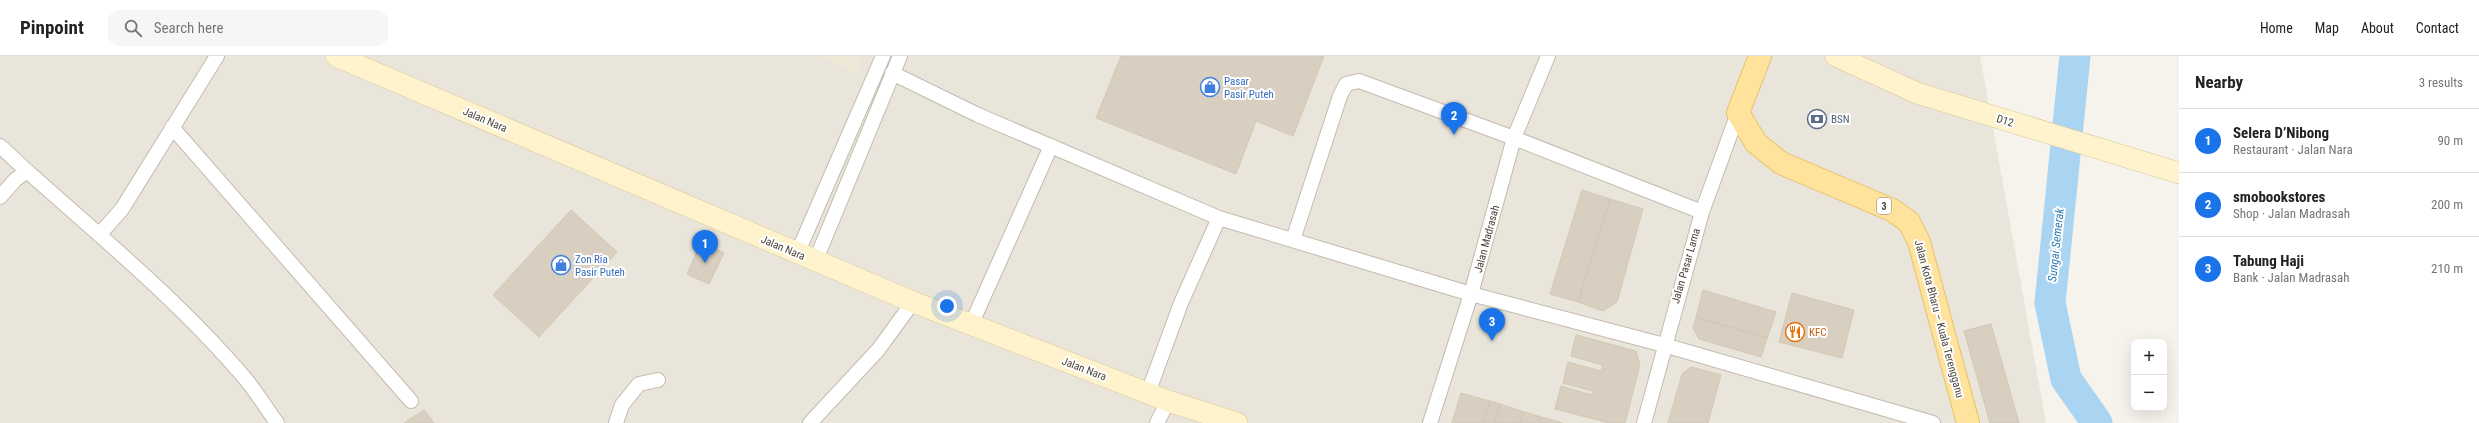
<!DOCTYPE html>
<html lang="en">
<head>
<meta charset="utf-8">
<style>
	:root { --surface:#fff; --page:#f6f6f6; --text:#222; --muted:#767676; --line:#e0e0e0; --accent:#1a73e8 }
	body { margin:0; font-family:"Roboto Condensed",sans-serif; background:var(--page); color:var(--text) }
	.controls { position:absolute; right:12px; bottom:12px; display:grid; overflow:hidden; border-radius:8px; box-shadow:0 4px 16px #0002 }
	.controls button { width:36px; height:36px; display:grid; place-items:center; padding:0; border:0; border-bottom:1px solid var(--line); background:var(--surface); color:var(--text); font:20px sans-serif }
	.you { position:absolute; left:947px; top:250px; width:14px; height:14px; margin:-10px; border:3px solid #fff; border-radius:50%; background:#1a73e8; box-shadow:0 0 0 6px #1a73e833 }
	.badge { display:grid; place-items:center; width:26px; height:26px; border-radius:50%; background:var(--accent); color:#fff; font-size:13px; font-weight:700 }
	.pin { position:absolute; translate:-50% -33px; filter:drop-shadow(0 1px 2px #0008) }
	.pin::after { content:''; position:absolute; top:21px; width:14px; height:12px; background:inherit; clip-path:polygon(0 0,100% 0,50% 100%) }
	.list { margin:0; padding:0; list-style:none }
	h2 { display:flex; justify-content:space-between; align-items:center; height:52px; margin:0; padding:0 16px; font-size:17px }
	h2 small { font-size:13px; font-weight:400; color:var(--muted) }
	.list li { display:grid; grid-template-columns:26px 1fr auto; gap:12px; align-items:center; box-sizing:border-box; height:64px; padding:0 16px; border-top:1px solid var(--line) }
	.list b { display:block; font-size:15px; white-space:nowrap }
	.list p { margin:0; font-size:13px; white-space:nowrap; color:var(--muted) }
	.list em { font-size:13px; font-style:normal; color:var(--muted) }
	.icon { flex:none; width:22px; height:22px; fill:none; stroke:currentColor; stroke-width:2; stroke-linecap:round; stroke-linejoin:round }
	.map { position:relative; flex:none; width:2179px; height:367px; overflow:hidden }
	header { display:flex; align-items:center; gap:24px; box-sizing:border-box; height:56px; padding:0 20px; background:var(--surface); border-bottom:1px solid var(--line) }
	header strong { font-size:19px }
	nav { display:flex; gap:22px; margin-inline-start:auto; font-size:14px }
	.search { width:280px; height:36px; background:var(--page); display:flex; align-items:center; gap:10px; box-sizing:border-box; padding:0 14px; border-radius:12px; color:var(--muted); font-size:15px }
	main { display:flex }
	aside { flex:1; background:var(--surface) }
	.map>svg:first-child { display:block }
</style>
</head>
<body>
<header>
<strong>Pinpoint</strong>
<div class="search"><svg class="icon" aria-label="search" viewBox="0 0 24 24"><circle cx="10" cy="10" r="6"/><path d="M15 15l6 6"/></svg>Search here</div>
<nav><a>Home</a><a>Map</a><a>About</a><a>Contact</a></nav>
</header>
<main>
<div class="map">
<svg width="2179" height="367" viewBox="0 0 2179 367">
	<rect width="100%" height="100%" fill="#f6f3ec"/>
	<!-- residential -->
	<path fill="#eae5da" d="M0 0H1980L2046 367H0Z"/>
	<!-- education -->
	<path fill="#efe8d6" d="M818 0H863L856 17Z"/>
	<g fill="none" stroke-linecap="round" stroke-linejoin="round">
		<!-- river -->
		<path stroke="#a9d4f2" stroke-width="31" d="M2075 0 2050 247 2066 323 2097 367"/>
	</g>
	<!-- building -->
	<path fill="#d8cfc1" stroke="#d3c7b4" d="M1121 0H1324L1293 80 1256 65 1236 118 1096 62Z
		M1582 134 1610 143 1578 246 1550 238Z
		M1610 143 1643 153 1617 246 1603 255 1578 246Z
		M571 154 617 196 539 281 493 239Z
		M701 186 724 197 709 228 687 218Z
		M1703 234 1776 256 1767 282 1696 261Z
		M1792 237 1854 254 1842 302 1779 286Z
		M1696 261 1767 282 1761 301 1699 283 1693 272Z
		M1991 268 2019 367H1990L1964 275Z
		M1576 279 1636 295 1640 309 1625 367H1609L1555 353 1561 330 1592 339 1593 335 1563 327 1568 306 1601 315 1603 309 1571 300Z
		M1691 311 1721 319 1708 367H1668L1682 318Z
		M1461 337 1490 345 1483 367H1452Z
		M1490 345 1500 348 1494 367H1483Z
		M1500 348 1524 356 1520 367H1494Z
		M424 354 434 367H404Z
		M1524 356 1541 361 1539 367H1520Z
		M1541 361 1563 367H1539Z"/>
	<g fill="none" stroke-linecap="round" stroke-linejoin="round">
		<defs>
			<path id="street" d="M892 17 978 59 1219 162 1471 238 1664 289 1933 367
				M172 71 411 345
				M0 90 27 115
				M0 141 15 124 27 115C101 181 179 245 243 320 256 335 266 352 277 367
				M99 179 122 153 217 0
				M1293 184 1340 40 1346 28 1359 25 1514 82 1702 156
				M797 198 883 0
				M815 206 900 0
				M971 269 1051 90
				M1148 337 1181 247 1219 162
				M616 367 622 349 639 328 658 324
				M810 367 878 294 913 246
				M1157 367 1168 345
				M1430 367 1471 238 1514 82 1548 0
				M1644 367 1702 156 1738 57"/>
			<path id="secondary" d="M336 0 913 246 1168 345 1237 367
				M1836 0 1917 37 2179 117"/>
			<path id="primary" d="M1760 0 1738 57 1756 87 1781 107 1892 154 1909 166 1919 186 1968 367"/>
		</defs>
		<!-- street casing -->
		<use href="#street" stroke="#c2bbae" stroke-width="16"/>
		<!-- secondary casing -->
		<use href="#secondary" stroke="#d6c79b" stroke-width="22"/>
		<!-- primary casing -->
		<use href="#primary" stroke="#e6c16a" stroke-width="24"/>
		<!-- street -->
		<use href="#street" stroke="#fff" stroke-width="14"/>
		<!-- secondary -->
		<use href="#secondary" stroke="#fff3cd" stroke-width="21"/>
		<!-- primary -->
		<use href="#primary" stroke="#ffe39c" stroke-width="22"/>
	</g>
	<!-- icons -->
	<defs>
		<symbol id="shop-ring" viewBox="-11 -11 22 22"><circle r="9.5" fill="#fff" stroke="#3f7fe0" stroke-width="1.5"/><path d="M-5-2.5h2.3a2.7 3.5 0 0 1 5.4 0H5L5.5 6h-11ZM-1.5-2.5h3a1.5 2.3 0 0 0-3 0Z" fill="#3f7fe0"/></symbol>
		<symbol id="bank-ring" viewBox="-11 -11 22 22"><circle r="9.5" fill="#fff" stroke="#5c6f8a" stroke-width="1.5"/><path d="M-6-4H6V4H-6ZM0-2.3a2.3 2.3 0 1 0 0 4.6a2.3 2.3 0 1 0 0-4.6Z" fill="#5c6f8a"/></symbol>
		<symbol id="restaurant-ring" viewBox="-11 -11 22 22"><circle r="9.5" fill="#fff" stroke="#e8710a" stroke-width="1.5"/><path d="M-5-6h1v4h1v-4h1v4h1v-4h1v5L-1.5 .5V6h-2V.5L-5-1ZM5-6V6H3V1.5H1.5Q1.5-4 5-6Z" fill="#e8710a"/></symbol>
	</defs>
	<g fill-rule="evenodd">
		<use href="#shop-ring" x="1199" y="20" width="22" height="22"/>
		<use href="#bank-ring" x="1806" y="52" width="22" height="22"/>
		<use href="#shop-ring" x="550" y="198" width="22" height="22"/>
		<use href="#restaurant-ring" x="1784" y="265" width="22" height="22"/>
	</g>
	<g text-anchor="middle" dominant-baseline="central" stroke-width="4" stroke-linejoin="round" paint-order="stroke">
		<!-- shield labels -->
		<rect fill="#fff" stroke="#817c74" stroke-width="1" x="1877" y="142" width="14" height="16" rx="3"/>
		<g font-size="10" font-weight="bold" fill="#4b4439">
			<text x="1884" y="150">3</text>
		</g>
		<!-- shop labels -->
		<g font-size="11" fill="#366cbe" stroke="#fff" text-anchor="start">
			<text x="1224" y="25">Pasar<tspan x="1224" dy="13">Pasir Puteh</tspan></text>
			<text x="575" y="203">Zon Ria<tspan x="575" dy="13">Pasir Puteh</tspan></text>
		</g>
		<!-- service labels -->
		<g font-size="11" fill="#4e5e75" stroke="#fff" text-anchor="start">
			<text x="1831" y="63">BSN</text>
		</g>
		<!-- street labels -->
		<g font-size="11" fill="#4b4439" stroke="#fff">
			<text transform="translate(485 64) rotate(23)">Jalan Nara</text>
			<text transform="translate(2005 65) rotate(17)">D12</text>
			<text transform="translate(1487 183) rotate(-75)">Jalan Madrasah</text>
			<text transform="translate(783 192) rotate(23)">Jalan Nara</text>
			<text transform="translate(1686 210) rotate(-74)">Jalan Pasar Lama</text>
			<text transform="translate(1939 263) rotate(75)">Jalan Kota Bharu – Kuala Terengganu</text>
			<text transform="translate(1084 313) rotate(21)">Jalan Nara</text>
		</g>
		<!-- food labels -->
		<g font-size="11" fill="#c56008" stroke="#fff" text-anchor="start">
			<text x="1809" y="276">KFC</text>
		</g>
		<!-- water labels -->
		<g font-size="12" font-style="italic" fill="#2e7ab2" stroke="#fff">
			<text transform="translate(2056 189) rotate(-84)">Sungai Semerak</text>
		</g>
	</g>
</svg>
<div class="controls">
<button>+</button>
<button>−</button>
</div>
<div class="you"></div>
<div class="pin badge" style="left:705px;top:207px">1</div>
<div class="pin badge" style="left:1454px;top:79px">2</div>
<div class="pin badge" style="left:1492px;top:285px">3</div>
</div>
<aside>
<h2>Nearby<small>3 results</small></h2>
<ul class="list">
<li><span class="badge">1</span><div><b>Selera D’Nibong</b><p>Restaurant · Jalan Nara</p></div><em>90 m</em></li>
<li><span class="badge">2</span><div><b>smobookstores</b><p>Shop · Jalan Madrasah</p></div><em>200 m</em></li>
<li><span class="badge">3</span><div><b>Tabung Haji</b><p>Bank · Jalan Madrasah</p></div><em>210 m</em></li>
</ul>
</aside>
</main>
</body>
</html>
